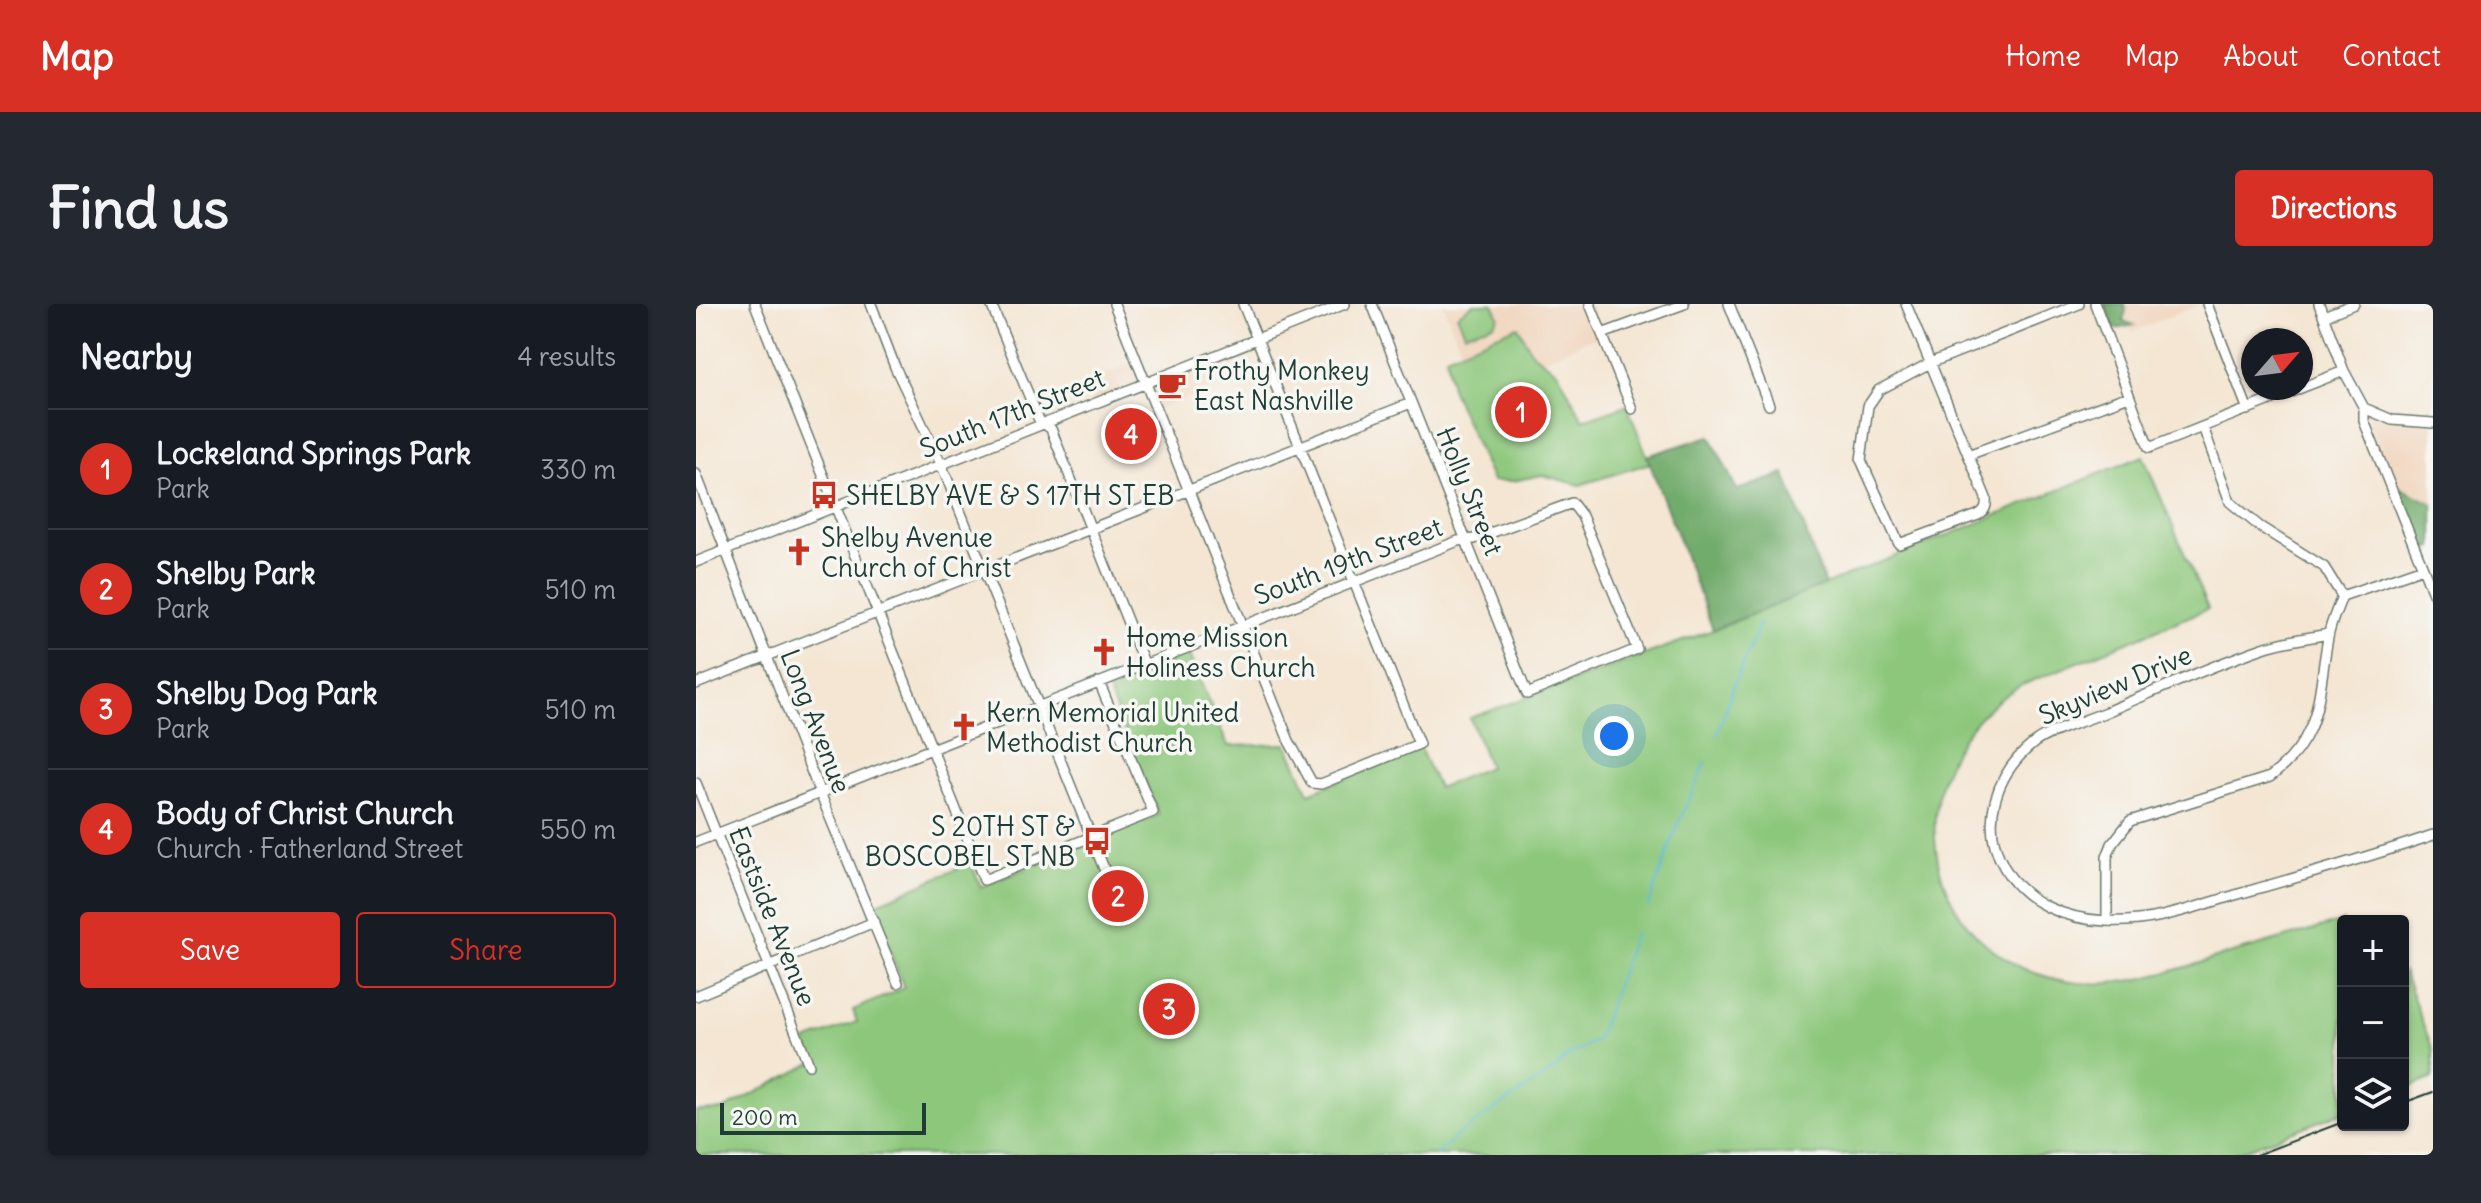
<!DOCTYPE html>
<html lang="en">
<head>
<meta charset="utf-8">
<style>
	:root { --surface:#171b24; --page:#242831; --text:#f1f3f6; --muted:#9ea1a6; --line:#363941; --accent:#d93025 }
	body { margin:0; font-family:Delius,sans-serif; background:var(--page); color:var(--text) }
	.controls { position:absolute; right:24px; bottom:24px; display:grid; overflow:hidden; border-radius:8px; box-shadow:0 2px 6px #0004 }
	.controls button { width:72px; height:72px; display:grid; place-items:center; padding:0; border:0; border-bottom:2px solid var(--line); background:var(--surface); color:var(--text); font:40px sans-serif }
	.compass { position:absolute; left:1545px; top:24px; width:72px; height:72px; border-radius:50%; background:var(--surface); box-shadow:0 2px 6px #0004; rotate:62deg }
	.scale { position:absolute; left:24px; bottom:20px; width:206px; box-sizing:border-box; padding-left:8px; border:4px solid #1f3d34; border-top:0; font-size:22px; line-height:28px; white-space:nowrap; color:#1f3d34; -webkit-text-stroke:6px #f6f6f2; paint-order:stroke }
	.you { position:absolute; left:918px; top:432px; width:28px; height:28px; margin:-20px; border:6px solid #fff; border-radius:50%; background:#1a73e8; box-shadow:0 0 0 12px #1a73e833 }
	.badge { display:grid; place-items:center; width:52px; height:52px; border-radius:50%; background:var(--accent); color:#fff; font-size:26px; font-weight:700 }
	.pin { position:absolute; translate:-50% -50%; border:4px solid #fff; box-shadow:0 2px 8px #0006 }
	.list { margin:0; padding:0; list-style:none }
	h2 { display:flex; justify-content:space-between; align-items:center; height:104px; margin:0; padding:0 32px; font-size:34px }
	h2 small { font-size:26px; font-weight:400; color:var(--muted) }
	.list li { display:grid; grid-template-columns:52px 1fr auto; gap:24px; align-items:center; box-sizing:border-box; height:120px; padding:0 32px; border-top:2px solid var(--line) }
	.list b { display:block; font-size:30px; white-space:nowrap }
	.list p { margin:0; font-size:26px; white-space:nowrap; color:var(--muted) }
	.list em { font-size:26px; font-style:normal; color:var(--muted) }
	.actions { display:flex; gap:16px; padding:24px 32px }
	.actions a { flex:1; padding:18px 0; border:2px solid var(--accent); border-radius:8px; text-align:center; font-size:28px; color:var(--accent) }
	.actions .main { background:var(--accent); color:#fff }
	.icon { flex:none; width:44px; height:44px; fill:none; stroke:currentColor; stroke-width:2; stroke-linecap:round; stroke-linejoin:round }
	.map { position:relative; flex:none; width:1737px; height:851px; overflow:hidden; border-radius:8px }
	header { display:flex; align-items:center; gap:48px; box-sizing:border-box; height:112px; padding:0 40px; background:var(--accent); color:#fff }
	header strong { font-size:38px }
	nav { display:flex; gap:44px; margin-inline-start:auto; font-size:28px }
	.intro { display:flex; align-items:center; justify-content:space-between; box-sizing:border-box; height:192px; padding:0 48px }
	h1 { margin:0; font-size:56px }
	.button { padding:20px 36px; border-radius:8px; background:var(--accent); color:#fff; font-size:28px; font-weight:700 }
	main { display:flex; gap:48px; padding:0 48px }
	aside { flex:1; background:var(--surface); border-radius:8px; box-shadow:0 2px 6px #0004 }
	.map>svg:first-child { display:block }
</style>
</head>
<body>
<header>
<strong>Map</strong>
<nav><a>Home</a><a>Map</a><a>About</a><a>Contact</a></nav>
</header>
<div class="intro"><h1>Find us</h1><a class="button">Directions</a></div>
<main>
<aside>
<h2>Nearby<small>4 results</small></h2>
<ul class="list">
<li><span class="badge">1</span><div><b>Lockeland Springs Park</b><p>Park</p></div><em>330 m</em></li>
<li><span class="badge">2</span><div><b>Shelby Park</b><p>Park</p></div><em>510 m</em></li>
<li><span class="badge">3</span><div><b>Shelby Dog Park</b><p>Park</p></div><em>510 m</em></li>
<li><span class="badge">4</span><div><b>Body of Christ Church</b><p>Church · Fatherland Street</p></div><em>550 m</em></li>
</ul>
<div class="actions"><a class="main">Save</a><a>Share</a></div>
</aside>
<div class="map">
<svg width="1737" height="851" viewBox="0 0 1737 851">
	<rect width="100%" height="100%" fill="#f6f6f2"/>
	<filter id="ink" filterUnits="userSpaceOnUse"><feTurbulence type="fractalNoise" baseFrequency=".0125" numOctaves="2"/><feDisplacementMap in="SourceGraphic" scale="16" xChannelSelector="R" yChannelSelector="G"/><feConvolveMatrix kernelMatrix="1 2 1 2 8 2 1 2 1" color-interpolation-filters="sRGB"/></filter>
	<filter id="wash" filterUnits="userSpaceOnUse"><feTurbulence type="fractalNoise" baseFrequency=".006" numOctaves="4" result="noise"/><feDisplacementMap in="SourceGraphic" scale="32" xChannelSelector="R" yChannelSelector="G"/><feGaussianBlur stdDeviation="1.8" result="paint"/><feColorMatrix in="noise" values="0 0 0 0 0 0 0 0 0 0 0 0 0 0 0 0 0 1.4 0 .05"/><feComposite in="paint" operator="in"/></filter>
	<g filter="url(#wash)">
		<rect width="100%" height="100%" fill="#f4e6d3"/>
		<!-- built -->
		<path fill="#f1d5bd" d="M747 0H894L906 30 846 56 835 48 822 22 765 45Z
			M1425 0H1505L1436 28Z
			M505 56 516 85 460 106 448 79 397 99 389 78 440 59 448 78Z
			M1668 104 1682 112 1737 119V200L1695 178Z"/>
		<!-- green -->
		<path fill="#8dc77c" stroke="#568258" stroke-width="2" d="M778 0H797L803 13 798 20 769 29 761 11Z
			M822 22 835 48 862 68 887 116 931 101 954 159 884 181 846 171 817 177H796L755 84 750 52Z
			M1447 152 1512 305 1326 381C1192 456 1217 650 1369 677 1423 687 1479 666 1530 651 1569 640 1608 629 1647 617V808L1535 851H0V807L27 806 118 758 110 737 161 718 157 706 208 684 177 601 275 559 285 583 463 511 410 382 492 348 532 442 591 440 613 489 724 444 742 484 793 463 774 414 1017 326Z
			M1707 667 1737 746V774L1707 786Z"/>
		<!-- forest -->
		<path fill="#72ac6c" stroke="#487450" stroke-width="2" d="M1408 0H1428L1430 6 1427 17 1438 21 1419 25Z
			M1014 132 1041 186 1089 170 1129 281 1017 326 951 152Z
			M1703 183 1737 200V243L1729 246Z"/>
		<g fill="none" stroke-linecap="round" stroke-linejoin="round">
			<!-- stream -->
			<path stroke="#59bad7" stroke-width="2" d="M1021 431 1038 380 1064 320
				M952 603 981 522 1010 458
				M741 851 760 832 859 765 870 753 901 736 939 628"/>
		</g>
	</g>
	<g filter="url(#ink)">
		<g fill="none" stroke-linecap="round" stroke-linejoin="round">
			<defs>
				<path id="minor" d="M59 0 288 576 457 508 403 378
					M175 0 199 63 246 162 417 587
					M295 0 343 116 355 125 448 359
					M418 0 593 437 616 479 625 480 723 440 547 0
					M894 0 936 105
					M1033 0 1073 101
					M1210 0 1290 194C1291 203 1289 207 1282 211L1203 240 1165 156 1172 102 1183 86 1234 59 1383 0
					M1399 0 1453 144 1648 67
					M1511 0 1552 106
					M1623 0 1648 67 1668 104V117L1737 289
					M1628 12 1658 0
					M906 30 988 0
					M1668 104 1696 116 1737 119
					M1507 123 1534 198 1563 222 1628 263 1646 292
					M1272 151 1433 92
					M0 170 122 484 202 679
					M0 258 649 0
					M1646 292 1727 264
					M1632 330C1611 334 1588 337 1567 344 1514 362 1462 386 1410 408 1389 417 1355 426 1338 439 1300 469 1283 519 1308 563 1328 599 1369 615 1410 617 1456 620 1502 602 1546 589 1610 571 1674 553 1737 531
					M0 380 715 99
					M0 479 113 761
					M0 538 762 237 778 235 876 199 886 212 941 345 831 390 676 0
					M1411 617V553L1416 540 1434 517 1574 473C1627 433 1621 393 1632 334 1634 320 1641 306 1646 292
					M0 692 178 618"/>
			</defs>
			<!-- minor casing -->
			<use href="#minor" stroke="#6a786c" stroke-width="12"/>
			<!-- minor -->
			<use href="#minor" stroke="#fff" stroke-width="9"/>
			<!-- rail -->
			<path stroke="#1f3d34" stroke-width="2" d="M1707 799 1737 788
				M1560 851 1647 818"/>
		</g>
	</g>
	<!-- icons -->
	<defs>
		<symbol id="cafe-bare" viewBox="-9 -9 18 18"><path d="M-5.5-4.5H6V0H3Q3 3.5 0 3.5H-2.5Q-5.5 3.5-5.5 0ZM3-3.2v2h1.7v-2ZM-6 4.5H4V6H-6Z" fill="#c8321e" stroke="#f6f6f2" stroke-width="2.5" paint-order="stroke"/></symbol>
		<symbol id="bus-bare" viewBox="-9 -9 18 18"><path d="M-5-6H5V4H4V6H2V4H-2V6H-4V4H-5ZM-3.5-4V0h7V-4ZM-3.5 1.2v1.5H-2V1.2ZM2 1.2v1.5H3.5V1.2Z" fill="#c8321e" stroke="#f6f6f2" stroke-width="2.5" paint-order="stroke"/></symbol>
		<symbol id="church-bare" viewBox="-9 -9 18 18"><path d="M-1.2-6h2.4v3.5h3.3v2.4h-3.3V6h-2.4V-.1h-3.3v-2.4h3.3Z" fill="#c8321e" stroke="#f6f6f2" stroke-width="2.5" paint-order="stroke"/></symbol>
	</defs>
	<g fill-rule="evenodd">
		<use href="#cafe-bare" x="456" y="61" width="40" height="40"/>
		<use href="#bus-bare" x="108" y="171" width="40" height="40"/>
		<use href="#church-bare" x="83" y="228" width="40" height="40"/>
		<use href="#church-bare" x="388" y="328" width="40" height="40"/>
		<use href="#church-bare" x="248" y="403" width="40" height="40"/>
		<use href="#bus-bare" x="381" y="517" width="40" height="40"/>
	</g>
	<g text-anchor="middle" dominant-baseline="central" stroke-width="7" stroke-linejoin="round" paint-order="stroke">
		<!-- poi labels -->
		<g font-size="26" fill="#1f3d34" stroke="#f6f6f2" text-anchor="start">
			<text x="498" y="66">Frothy Monkey<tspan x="498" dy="30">East Nashville</tspan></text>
			<text x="150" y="191">SHELBY AVE &amp; S 17TH ST EB</text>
			<text x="125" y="233">Shelby Avenue<tspan x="125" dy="30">Church of Christ</tspan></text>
			<text x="430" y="333">Home Mission<tspan x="430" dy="30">Holiness Church</tspan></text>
			<text x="290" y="408">Kern Memorial United<tspan x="290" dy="30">Methodist Church</tspan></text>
			<text x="379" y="522" text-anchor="end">S 20TH ST &amp;<tspan x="379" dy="30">BOSCOBEL ST NB</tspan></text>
		</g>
		<!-- street labels -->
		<g font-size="26" fill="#1f3d34" stroke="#f6f6f2">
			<text transform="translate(316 109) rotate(-22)">South 17th Street</text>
			<text transform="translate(774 187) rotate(68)">Holly Street</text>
			<text transform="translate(652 257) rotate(-21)">South 19th Street</text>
			<text transform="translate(1419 381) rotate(-23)">Skyview Drive</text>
			<text transform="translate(120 417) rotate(69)">Long Avenue</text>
			<text transform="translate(77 612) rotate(68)">Eastside Avenue</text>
		</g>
	</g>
</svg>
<div class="controls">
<button>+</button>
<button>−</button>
<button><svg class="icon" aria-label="layers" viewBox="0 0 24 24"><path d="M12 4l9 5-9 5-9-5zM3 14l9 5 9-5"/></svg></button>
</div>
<svg class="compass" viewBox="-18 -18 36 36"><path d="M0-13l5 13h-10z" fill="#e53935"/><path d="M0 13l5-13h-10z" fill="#9ea1a6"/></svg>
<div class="scale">200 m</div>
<div class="you"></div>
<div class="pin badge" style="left:825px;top:108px">1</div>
<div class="pin badge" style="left:422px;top:592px">2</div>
<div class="pin badge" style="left:473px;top:705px">3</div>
<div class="pin badge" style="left:435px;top:130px">4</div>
</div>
</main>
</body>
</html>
